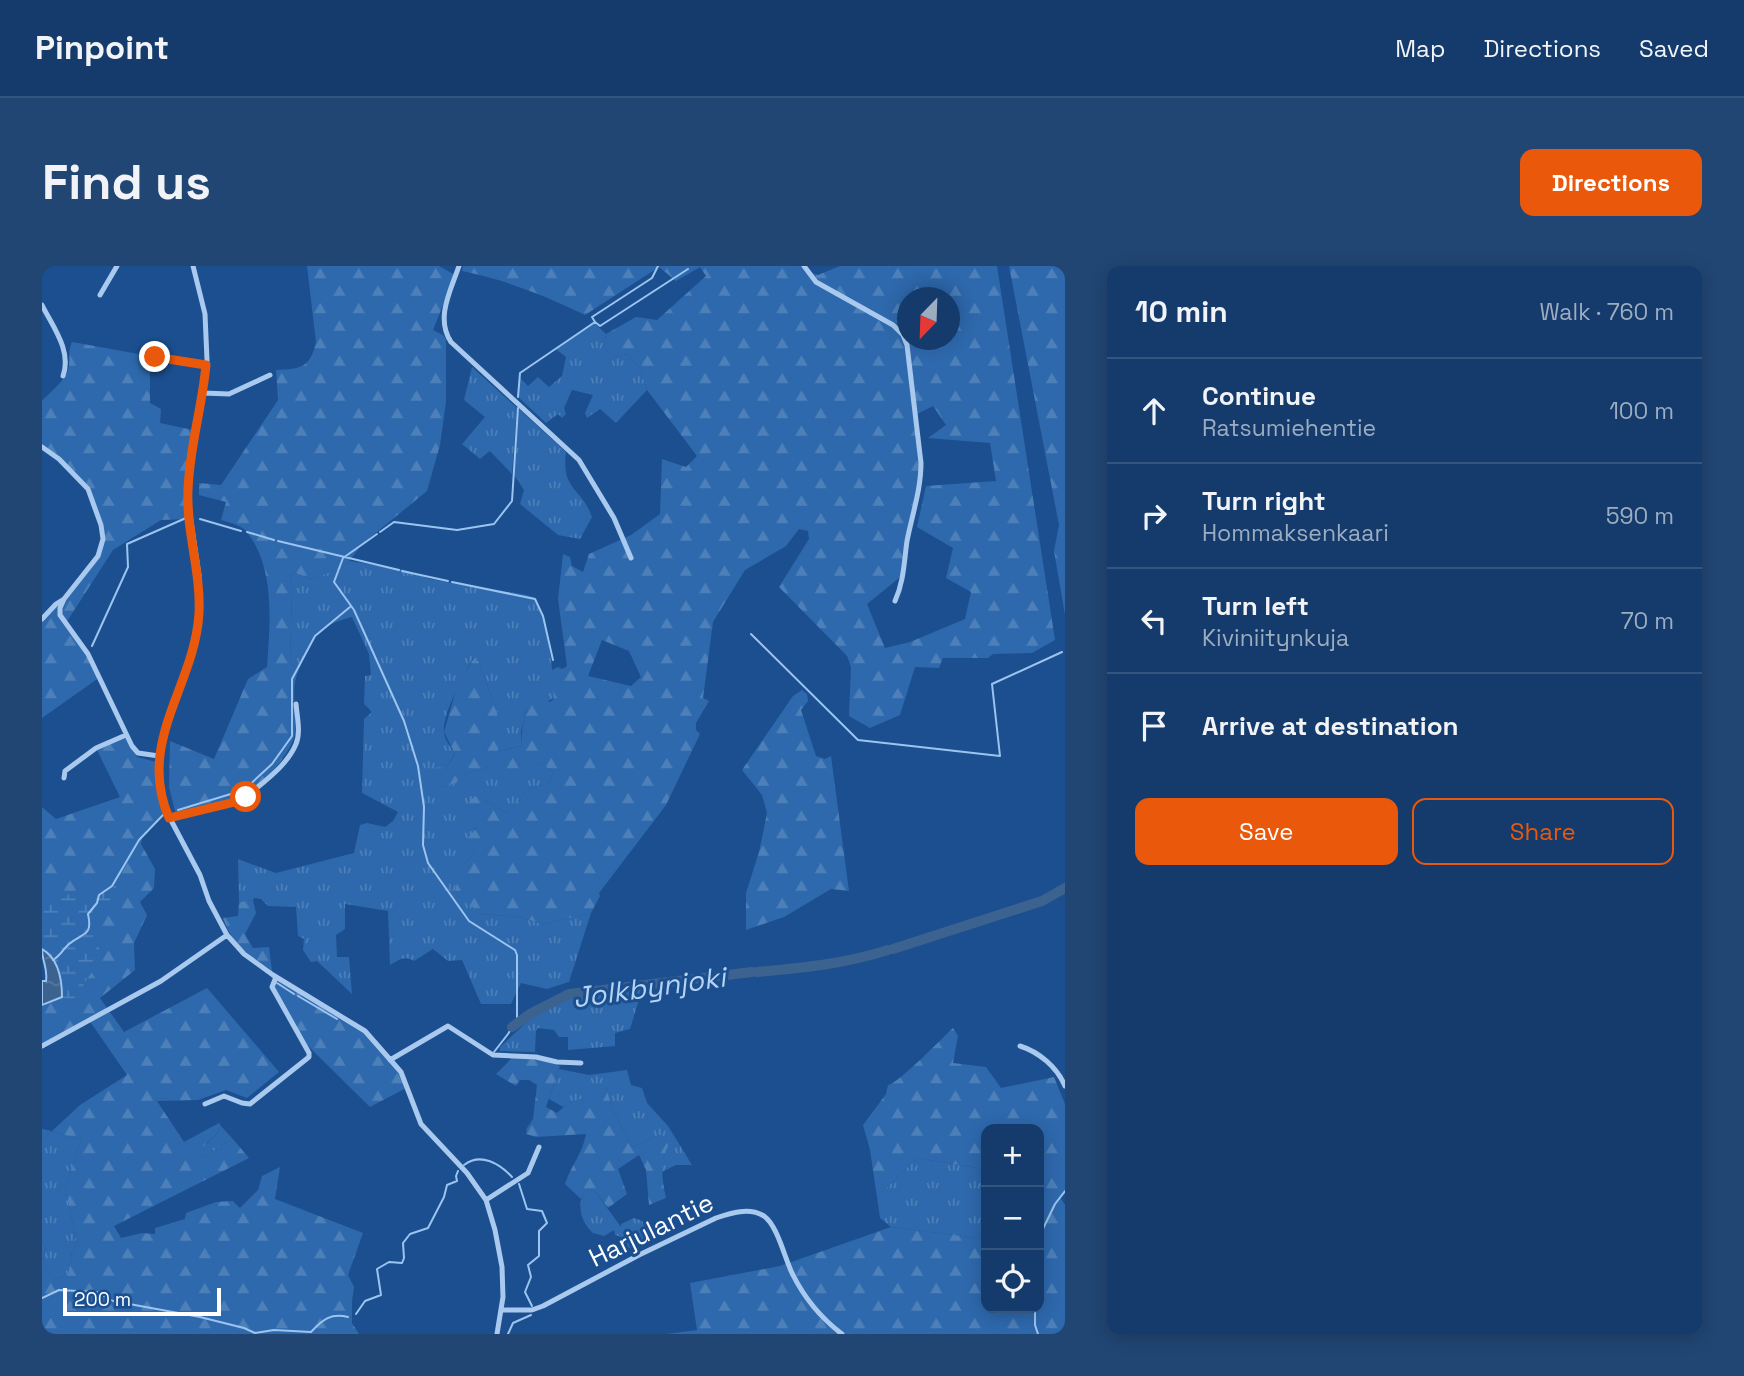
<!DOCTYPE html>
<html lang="en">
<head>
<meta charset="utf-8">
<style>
	:root { --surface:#143b6b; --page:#214673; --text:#f1f3f6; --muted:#9dadc1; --line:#33557e; --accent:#ea580c }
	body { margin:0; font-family:"Space Grotesk",sans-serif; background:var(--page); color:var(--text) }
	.controls { position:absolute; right:21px; bottom:21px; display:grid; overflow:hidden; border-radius:14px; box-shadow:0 4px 18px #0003 }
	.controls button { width:63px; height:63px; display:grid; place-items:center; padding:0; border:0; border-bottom:2px solid var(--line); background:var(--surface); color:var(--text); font:35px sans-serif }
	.compass { position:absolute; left:855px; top:21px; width:63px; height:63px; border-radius:50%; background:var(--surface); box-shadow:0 4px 18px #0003; rotate:203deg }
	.scale { position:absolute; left:21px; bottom:18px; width:158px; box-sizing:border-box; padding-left:7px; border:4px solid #fff; border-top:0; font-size:19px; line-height:24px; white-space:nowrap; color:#fff; -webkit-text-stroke:5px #1b4f8f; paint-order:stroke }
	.stop { position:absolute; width:21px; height:21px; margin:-16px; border:5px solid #ea580c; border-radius:50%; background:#fff }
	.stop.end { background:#ea580c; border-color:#fff; box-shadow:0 2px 7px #0008 }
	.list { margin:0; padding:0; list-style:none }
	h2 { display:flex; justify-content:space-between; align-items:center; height:91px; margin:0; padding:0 28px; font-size:30px }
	h2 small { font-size:23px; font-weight:400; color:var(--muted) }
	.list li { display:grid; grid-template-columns:46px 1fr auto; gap:21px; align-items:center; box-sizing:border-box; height:105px; padding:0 28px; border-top:2px solid var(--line) }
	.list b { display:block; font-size:26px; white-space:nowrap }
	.list p { margin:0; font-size:23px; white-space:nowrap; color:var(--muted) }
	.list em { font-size:23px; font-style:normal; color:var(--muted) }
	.actions { display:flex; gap:14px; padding:21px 28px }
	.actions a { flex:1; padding:16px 0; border:2px solid var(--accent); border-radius:14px; text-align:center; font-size:24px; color:var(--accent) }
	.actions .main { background:var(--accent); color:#fff }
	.icon { flex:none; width:38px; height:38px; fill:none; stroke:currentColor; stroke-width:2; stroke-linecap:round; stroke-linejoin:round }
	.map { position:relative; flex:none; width:1023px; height:1068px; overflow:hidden; border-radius:14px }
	header { display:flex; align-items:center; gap:42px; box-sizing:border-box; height:98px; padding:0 35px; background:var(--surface); border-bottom:2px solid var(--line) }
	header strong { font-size:33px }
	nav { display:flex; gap:38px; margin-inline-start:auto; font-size:24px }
	.intro { display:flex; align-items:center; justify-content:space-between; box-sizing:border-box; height:168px; padding:0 42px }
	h1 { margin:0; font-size:49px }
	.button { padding:18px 32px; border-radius:14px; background:var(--accent); color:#fff; font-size:24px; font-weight:700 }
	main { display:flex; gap:42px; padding:0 42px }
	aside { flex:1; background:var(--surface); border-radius:14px; box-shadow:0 4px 18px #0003 }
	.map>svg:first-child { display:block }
</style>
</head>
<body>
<header>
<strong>Pinpoint</strong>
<nav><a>Map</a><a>Directions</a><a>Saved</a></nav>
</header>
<div class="intro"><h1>Find us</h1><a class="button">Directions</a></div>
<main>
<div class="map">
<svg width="1023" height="1068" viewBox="0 0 1023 1068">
	<defs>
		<pattern id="grass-tufts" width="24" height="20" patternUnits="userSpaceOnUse" patternTransform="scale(1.75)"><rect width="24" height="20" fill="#2e69ad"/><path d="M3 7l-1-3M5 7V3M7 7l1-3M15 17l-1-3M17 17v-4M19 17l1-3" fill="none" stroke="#4d80b9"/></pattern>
		<pattern id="forest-firs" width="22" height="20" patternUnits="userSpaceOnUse" patternTransform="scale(1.75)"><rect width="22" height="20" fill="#2e69ad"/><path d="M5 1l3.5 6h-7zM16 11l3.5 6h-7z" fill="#4d80b9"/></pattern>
		<pattern id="wetland-marsh" width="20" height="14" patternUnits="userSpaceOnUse" patternTransform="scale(1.75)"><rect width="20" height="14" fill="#2e69ad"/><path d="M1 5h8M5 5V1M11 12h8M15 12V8" fill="none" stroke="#4d80b9"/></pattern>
		<pattern id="water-ripples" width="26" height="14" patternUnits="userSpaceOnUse" patternTransform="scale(1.75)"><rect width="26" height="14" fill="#3c6290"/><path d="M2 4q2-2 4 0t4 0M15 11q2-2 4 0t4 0" fill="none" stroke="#597aa1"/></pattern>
	</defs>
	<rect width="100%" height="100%" fill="#1b4f8f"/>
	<!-- grass -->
	<path fill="url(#grass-tufts)" d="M551 56 564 68 562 82 573 91 586 88 599 105 605 124 574 157 558 143 545 152 543 147 551 129 530 124 522 142 524 148 520 152 516 148 504 157 475 130 478 112 486 120 496 111 507 121 520 110 524 91 514 83Z
		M430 101 475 142 470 208 448 185 438 193 420 178 443 151 422 134Z
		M477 143 524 186C519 225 539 220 550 251L538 273 516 269 478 238 482 224 472 209Z
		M308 295 363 304 388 313 485 329 494 332C507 363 510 400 513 432L484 444 479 466 480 480 455 485V447L437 396 431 392C422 409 400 448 402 467 403 474 409 482 413 487L405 501 390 513 399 521 413 517 420 509 450 500 497 497 511 505 508 517 486 523 466 547 433 530V585L422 598 438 648 476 651 502 658 549 647 527 716 505 723 479 717 469 738H439L420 694 406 695 391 683 372 695C363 689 357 694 348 699L346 645 303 638V663L294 669 295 691H307L310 728 275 695 269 696 261 684 262 673 256 670 254 641 226 640 219 633 212 632 211 634 197 636 196 593 234 607 312 587 318 559 325 557 343 561 351 555 356 546 320 527 322 453 330 446 322 438 323 410 329 409 327 388 310 351C273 361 273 369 257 403L248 397 250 324 248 310 251 306 268 313 302 301Z
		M597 721 599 727 588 763 573 767V780L526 784V771H517L512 764 496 762 494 765 493 786 458 785V781L504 738 515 732Z
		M517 803 547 809 585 804 589 819 600 822 605 837 626 860 650 899H634L618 907 623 886 618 869 590 881 571 844 564 821 543 832 526 837 521 841 507 833Z
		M179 860 190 872 161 892 154 889C161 878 175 872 179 860Z
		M10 865 39 874 23 922 35 978 30 986 26 1009 12 1013 1 996 4 980 0 975V875Z
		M875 892 936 902 944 924V973L849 961 838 952 835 931Z
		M552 924 579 961V958L592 952C606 956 606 960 606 974L587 982 582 972 573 969 572 964 562 970 551 967C539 956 534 939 543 925Z"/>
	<!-- forest -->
	<path fill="url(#forest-firs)" fill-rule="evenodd" d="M265 0H397L413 9 391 64 401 69 404 73V136L398 179 385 225 319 279 303 301 268 313 251 306 248 310 250 324 248 397 257 403C247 425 256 444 253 467 250 488 217 523 197 531 177 539 155 543 134 549L127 521 128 475 172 493 206 413 225 401C228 359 234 299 203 264 198 259 186 256 179 254L184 236 157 229V217L179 219 236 134 234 104C259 103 268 102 274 76Z
		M421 0H762L766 6 776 9 798 0H955L1013 374 990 387 951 388 946 392H901L897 402 873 401 858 449 828 462 807 450 809 401 805 390 737 321 767 273 766 265 757 263 744 280 703 304 671 356 661 432 667 435 654 457V464L658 468 624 539 557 627 558 630 549 647 502 658 476 651 438 648 413 624 422 598 433 585 425 572 434 563 424 539 433 530 466 547 486 523 508 517 511 505 497 497 465 514 450 500 420 509 414 517 399 521 390 514V502L405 501 413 488 402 466 415 420 432 392 437 396 455 447 456 485 480 480C479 463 482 444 492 429L508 436 512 433 510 404 516 401 520 403 525 400 516 333 521 288 528 291 530 300 541 306 547 288 589 269 618 248 620 193 644 201 655 190 605 124 599 105 586 88 573 91 562 82 564 68 594 51 615 54 664 10 658 1 634 15 617 1 543 49C502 29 464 14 420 5ZM866 32H908V74H866ZM891 140 904 159 886 172 948 177 954 215 884 220 875 261 911 282 904 312 929 326 923 353 868 376 843 382 825 338 862 308 879 197 873 149ZM560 374 587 385 599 411 589 420 546 410Z
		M967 0H1023V349L1012 285 1017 259Z
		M30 76 108 90V137L119 143 118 157 151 164 143 214 145 253 119 254 71 284 24 357 58 411 0 452V353L22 333 56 290 61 273 46 223 0 181V135C9 125 26 113 27 99 28 90 26 85 30 76Z
		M760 424 765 428 766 435 759 444 774 490 783 493 789 490 807 625 789 623 742 651 704 664V627L717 586 725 547 720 529 700 504 751 430Z
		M84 469 95 491 114 496 121 549 101 569 99 578 113 603 112 622 98 636 105 649 92 677 93 704 58 732 82 766 165 722 237 806 205 832 184 824 156 834 115 835 142 876 177 857 179 860C175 872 161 877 155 889L161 892 190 872 207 892 72 960 79 972 100 967 113 968V962L143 953 144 947 174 936 191 935 198 942 216 924 220 910 238 901 233 933 321 967 306 1009 312 1021 310 1035V1057L317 1068H0V975L4 980 1 996 12 1013 26 1009 30 986 35 978 23 922 39 874 10 865 0 875V863L10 865 38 839 85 809 47 754 0 780V739L20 731 7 687 0 683V541L14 553 78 531 54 482Z
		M211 634 214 647 203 668 211 682 227 681 230 705C207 689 190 679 181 652L196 650 197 636Z
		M234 711 314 759 348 794 366 821 328 841 261 775 230 721Z
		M911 762 916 770 911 797 944 801 959 822 1012 811 1023 838V924L1018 931 1023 939V1068H625L655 1064 648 1017 738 1000 849 961 944 973V1042H997V863H944V924L936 902 875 892 835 931 828 884 821 859 844 828 846 819C857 817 899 773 911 762Z
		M470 792 496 793 518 800 504 841 515 847 526 837 543 832 545 818 564 821 571 844 590 881 618 869 627 878C617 897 620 913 624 932L607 939 604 904 597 889 576 903 585 928 566 942 552 924 543 925 539 933 523 918C529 899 540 889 544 868L494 871 484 868 485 862 491 853 495 819 487 814H478L474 820 454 808Z"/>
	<!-- wetland -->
	<path fill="url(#wetland-marsh)" d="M75 610 74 625 53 659 59 693C55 701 50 706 45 713 38 723 36 739 20 731L7 687 0 683V637C4 635 7 632 11 630 22 626 33 630 44 629L48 623Z"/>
	<!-- water -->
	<path fill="url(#water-ripples)" stroke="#9cc4f0" stroke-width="2" d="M0 683C16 692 20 713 20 731L0 739V715H4C6 702 0 695 0 683Z"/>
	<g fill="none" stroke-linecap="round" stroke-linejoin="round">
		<!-- stream -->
		<path stroke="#9cc4f0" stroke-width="2" d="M553 56 558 60 646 3
			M476 131 478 107 553 56 550 51 610 12 616 0
			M158 253 199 265
			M205 266 232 274
			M338 266 352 256 415 264 452 258 470 235 476 142
			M335 268 301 292 292 316 312 344 362 455 376 500 382 541 381 579 386 597 427 655 473 684 475 689V753L466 768 452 786
			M236 275 357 304
			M360 305 406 315
			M410 316 493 333 501 350 511 394
			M709 368 816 474 958 490 950 418 1020 386
			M50 380 86 301 85 278 144 252
			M136 544 202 524 230 498 250 470V413L273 370 308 341
			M11 694C19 689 21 683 27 678 41 666 51 671 46 648L55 637 57 629 70 620 97 574 121 549
			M235 717 252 728
			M256 730 295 753
			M422 899C439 886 458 898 470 911
			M477 918 485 943 500 945 505 957 497 965V990L486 999 489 1011 483 1026 490 1040
			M997 971 1013 938 1023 925
			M997 984V1002
			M0 1032 17 1024 55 1026 71 1035 158 1051 202 1062 213 1067 232 1064 269 1066C281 1053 289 1047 306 1051
			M993 1042V1059L996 1068
			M314 1048 323 1035 339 1029 335 1003 347 996 360 997 362 992 361 977 368 968 386 962 402 931 405 919 415 915 414 910 416 905
			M466 1068 471 1057 489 1049"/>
		<!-- river -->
		<path stroke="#3c6290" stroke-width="10" d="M851 683 1000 635 1023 622
			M715 706C760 702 802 698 846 684
			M470 761 488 748 527 728 710 706"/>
		<!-- minor -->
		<path stroke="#a9c9ee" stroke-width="5" d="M151 0 163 48 165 94 161 127 149 192 145 229 157 309V348L149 387 118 483 117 509 123 543 158 609 167 635 185 669 202 688 231 709 323 765 359 806 379 858 425 907 444 934 453 964 460 1001 461 1031 455 1068
			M417 0C409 24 393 52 409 76L537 194 572 252 589 292
			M762 0 774 16 851 59 861 69 865 79 879 197C879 224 870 249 865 275 862 296 862 315 853 335
			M58 29 75 0
			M0 39C11 61 30 85 21 110
			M113 91 164 99
			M161 127 187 128 228 109
			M0 181 17 193 46 223 59 259 61 273 56 290 22 333 18 342V349L46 388 90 480 96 487 117 490
			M0 353 14 338 22 333
			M22 512 23 505 54 482 84 469
			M127 552 197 535 204 531C221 516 245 500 254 478 259 466 255 451 254 438
			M0 780 119 715 185 669
			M978 780C997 786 1015 801 1023 820
			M348 794 406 760 451 789 494 791 515 796 539 797
			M163 838 182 830 200 837 208 838 267 791V787L230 721 234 711
			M444 934 486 907 497 881
			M459 1044H490L501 1040 597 989 674 952C689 947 707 941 722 950 736 960 743 994 751 1009 763 1033 779 1052 800 1068"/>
	</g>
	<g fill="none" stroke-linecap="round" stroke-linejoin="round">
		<!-- route -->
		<path stroke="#ea580c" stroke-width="9" d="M113 91 164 99C160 142 147 183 146 225 144 265 159 305 157 347 153 420 94 475 127 552L197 535 204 531"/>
	</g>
	<g text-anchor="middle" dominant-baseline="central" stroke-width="6" stroke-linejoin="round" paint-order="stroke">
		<!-- street labels -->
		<g font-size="26" fill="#fff" stroke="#1b4f8f">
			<text transform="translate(609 964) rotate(-26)">Harjulantie</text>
		</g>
		<!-- water labels -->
		<g font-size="28" font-style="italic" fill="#b5d3f5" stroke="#1b4f8f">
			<text transform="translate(607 721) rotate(-8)">Jolkbynjoki</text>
		</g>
	</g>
</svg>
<div class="controls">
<button>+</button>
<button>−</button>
<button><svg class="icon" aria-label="locate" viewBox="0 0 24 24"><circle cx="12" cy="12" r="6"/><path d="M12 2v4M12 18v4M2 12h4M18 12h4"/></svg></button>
</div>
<svg class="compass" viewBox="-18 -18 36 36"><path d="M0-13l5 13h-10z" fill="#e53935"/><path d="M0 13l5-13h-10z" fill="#9dadc1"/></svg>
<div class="scale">200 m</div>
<div class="stop" style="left:204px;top:531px"></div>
<div class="stop end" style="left:113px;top:91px"></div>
</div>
<aside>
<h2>10 min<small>Walk · 760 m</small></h2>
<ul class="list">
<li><svg class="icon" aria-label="ahead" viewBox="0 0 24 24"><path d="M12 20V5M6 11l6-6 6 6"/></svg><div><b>Continue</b><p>Ratsumiehentie</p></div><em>100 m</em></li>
<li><svg class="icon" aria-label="right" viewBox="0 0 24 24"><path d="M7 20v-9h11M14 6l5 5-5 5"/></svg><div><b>Turn right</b><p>Hommaksenkaari</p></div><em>590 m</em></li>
<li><svg class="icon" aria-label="left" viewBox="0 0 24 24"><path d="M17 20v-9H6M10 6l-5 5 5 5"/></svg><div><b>Turn left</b><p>Kiviniitynkuja</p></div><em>70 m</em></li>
<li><svg class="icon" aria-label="arrive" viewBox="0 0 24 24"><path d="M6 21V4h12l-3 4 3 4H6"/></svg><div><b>Arrive at destination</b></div></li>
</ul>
<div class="actions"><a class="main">Save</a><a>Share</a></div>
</aside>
</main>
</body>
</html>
